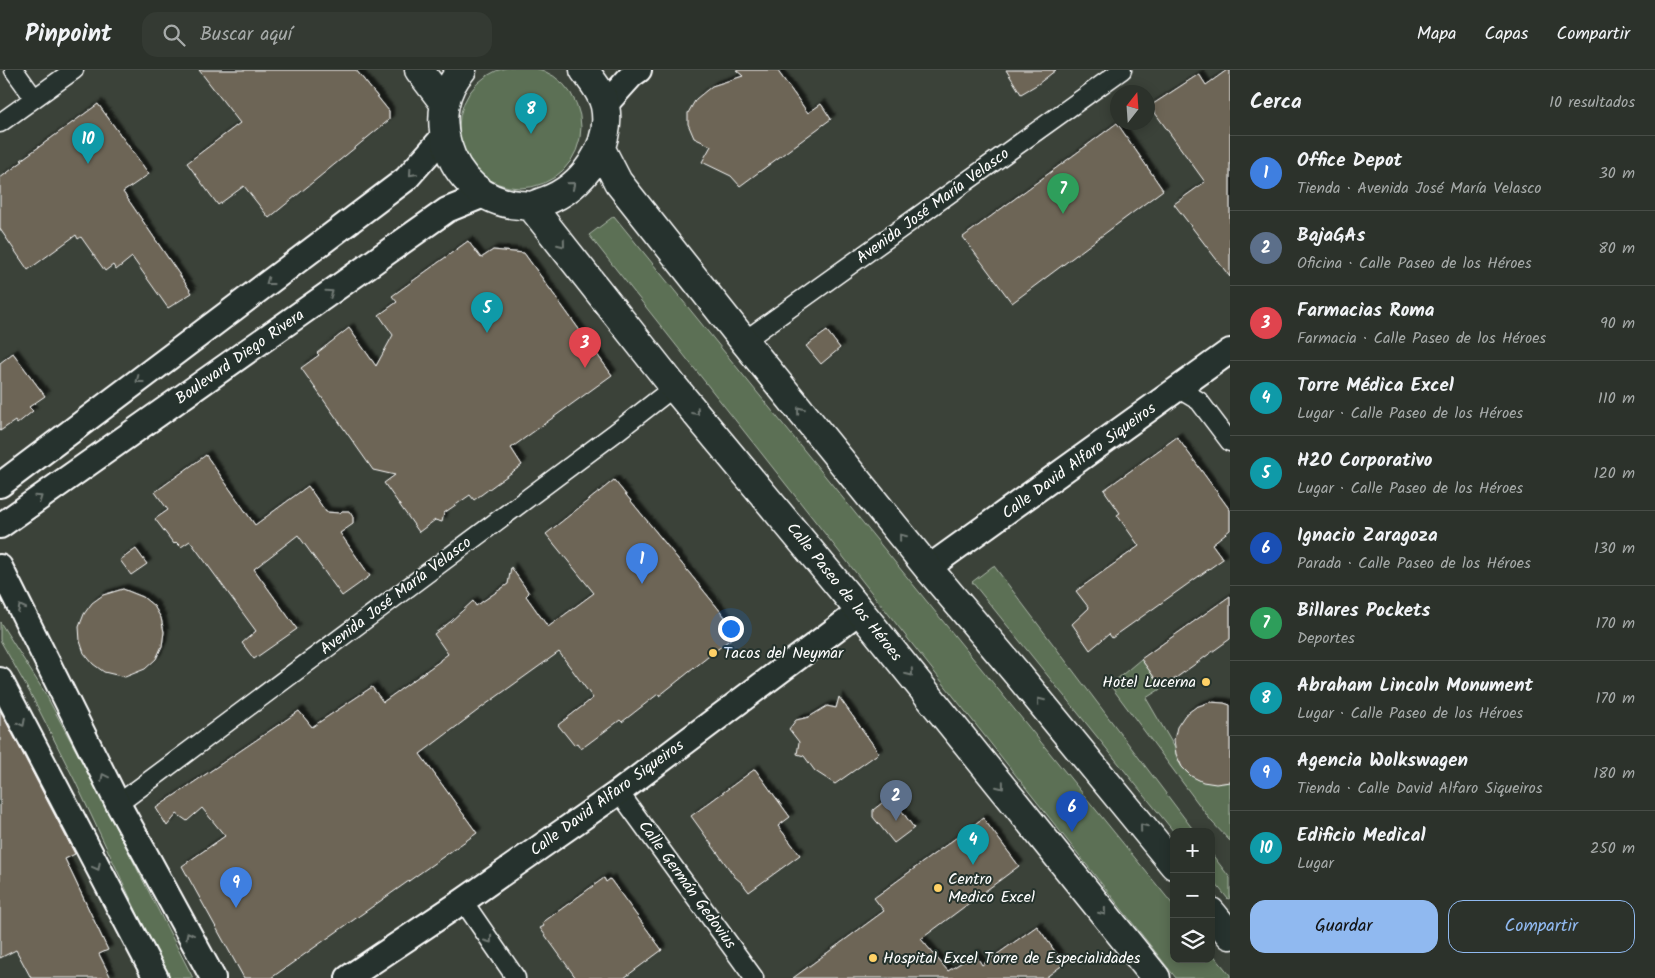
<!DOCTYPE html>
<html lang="es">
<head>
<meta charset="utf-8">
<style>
	:root { --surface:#2c322b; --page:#343a33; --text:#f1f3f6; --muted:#a6aaa9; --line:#484d47; --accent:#90b9f0 }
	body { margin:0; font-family:Kalam,sans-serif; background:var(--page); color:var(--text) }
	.controls { position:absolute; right:15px; bottom:15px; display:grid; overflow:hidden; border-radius:10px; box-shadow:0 2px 12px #0003 }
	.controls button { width:45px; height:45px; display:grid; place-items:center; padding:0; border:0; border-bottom:1px solid var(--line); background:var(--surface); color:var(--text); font:25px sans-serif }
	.compass { position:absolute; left:1110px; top:15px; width:45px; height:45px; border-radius:50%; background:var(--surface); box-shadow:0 2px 12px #0003; rotate:17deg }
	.you { position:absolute; left:730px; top:558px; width:18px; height:18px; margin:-12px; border:4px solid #fff; border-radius:50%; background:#1a73e8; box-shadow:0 0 0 8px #1a73e833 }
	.badge { display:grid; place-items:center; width:32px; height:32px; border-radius:50%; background:var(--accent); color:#fff; font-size:16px; font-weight:700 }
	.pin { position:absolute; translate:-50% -41px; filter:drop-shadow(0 1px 2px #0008) }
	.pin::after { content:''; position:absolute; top:26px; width:18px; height:15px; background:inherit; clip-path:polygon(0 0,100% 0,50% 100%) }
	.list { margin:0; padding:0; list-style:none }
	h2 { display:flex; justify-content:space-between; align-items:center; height:65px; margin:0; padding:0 20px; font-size:21px }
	h2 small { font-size:16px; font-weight:400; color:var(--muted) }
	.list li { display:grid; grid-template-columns:32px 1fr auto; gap:15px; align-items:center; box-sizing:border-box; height:75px; padding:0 20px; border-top:1px solid var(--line) }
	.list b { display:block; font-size:19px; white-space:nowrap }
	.list p { margin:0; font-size:16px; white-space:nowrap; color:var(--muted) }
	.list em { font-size:16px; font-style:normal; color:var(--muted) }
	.actions { display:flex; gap:10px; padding:15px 20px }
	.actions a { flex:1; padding:11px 0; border:1px solid var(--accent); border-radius:15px; text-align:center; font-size:18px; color:var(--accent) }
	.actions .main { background:var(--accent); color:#111 }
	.icon { flex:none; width:28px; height:28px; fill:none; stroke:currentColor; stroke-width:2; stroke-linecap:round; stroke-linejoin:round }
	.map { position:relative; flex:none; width:1230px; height:908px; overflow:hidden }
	header { display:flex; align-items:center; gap:30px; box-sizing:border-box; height:70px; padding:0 25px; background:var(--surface); border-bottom:1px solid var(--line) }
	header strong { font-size:24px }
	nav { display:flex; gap:28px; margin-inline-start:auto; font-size:18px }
	.search { width:350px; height:45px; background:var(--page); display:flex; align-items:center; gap:12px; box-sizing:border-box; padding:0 18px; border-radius:15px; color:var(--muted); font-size:19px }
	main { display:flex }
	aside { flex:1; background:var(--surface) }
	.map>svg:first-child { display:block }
</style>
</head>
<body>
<header>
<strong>Pinpoint</strong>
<div class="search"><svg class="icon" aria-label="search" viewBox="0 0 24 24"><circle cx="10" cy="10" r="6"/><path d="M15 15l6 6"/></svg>Buscar aquí</div>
<nav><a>Mapa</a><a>Capas</a><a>Compartir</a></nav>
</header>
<main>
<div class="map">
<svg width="1230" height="908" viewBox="0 0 1230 908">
	<defs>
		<filter id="shadow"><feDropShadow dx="4.5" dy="-4.5" stdDeviation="1" flood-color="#0009"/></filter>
	</defs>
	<rect width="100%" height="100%" fill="#3b4239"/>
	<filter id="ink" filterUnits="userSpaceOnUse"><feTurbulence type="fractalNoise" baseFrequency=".02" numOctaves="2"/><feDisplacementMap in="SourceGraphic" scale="10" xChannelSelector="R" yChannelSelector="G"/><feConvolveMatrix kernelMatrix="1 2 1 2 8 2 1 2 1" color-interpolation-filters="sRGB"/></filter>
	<g filter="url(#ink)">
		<!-- green -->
		<path fill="#5b7054" stroke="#adb8aa" d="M459 57a61 61 0 1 1 122 0a61 61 0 1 1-122 0Z
			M614 146 1174 836V889H1211V882L1230 905V908H1176L589 165Z
			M993 496H994L1195 762H1174L972 512Z
			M0 552 45 623 89 705 193 908H168L75 711 34 630 0 570Z
			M1141 589 1162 618 1146 628 1175 678C1178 707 1205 716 1230 712V771L1212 752 1110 615Z
			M1211 783 1230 808V828L1228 829 1211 808Z"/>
		<!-- building -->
		<path fill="#6d6556" stroke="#fff" filter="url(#shadow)" d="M199 0H356L389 41V50L269 148 244 116 218 135 187 93 240 53Z
			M736 0H777L808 43 821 34 831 49 740 116 731 106 702 92 711 76 694 68 688 54V43L696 29 712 16 743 6Z
			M1006 0H1056L1038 14 1021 24Z
			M1227 0H1230V207L1174 134 1205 112 1150 36 1199 4 1206 15Z
			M98 34 149 104 123 122 192 223 168 238 132 187 116 200 113 195 105 201 81 167 78 169 76 165 28 200 0 159V108L23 91 21 90Z
			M1117 53 1163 120 1012 233 963 167Z
			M468 171 481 188 493 180 524 183 612 305 511 378 522 395 474 430 470 425 444 443 442 452 435 450 419 462 384 413 395 405 373 400 301 298 319 285 317 283 349 258 376 296 393 265 379 245 397 232 392 226Z
			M827 261 840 278 821 294 806 276Z
			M13 283 45 326 29 337 33 341 17 354 15 351 0 361V293Z
			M1177 367 1230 440V460L1212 474 1223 489 1112 568 1109 564 1090 580 1072 554 1089 538 1076 521 1139 476 1117 445 1120 443 1104 420Z
			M206 385 255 455 308 416 326 442 340 443 342 441H349L353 447V454L340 463 370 506 342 526 298 465 254 499 297 559 254 589 242 573 256 561 190 471 181 477 176 472 174 474 155 449 168 440 155 422Z
			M614 410 738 563 659 626 658 624 622 652 620 650 581 679 577 673 574 675 558 655 593 628 559 582 485 635 420 684 477 763 271 908H244L182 796 225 766 202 738 187 751 177 744 167 756 156 738 299 641 312 657 372 617 383 632 440 591V590L448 584 434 564 450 552 473 531 476 536 508 514 511 497 529 523 526 526 548 557 594 523 546 464Z
			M136 479 147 494 131 505 120 490Z
			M123 519 143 527 154 536 161 548 164 562 162 576 156 589 145 599 125 607 104 602 93 594 84 583 80 571 79 557 84 544 92 533 103 525Z
			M1230 526V569L1162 618 1141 589Z
			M839 627 879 683 835 714 815 701 804 686 797 684 799 672 789 659 796 650 809 647 827 636 836 638Z
			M1210 632 1224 633 1230 635V712L1216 714 1203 712 1191 706 1182 697 1176 684 1174 670 1177 657 1185 645 1196 637Z
			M0 640 75 784 65 789 108 880 99 884 111 908H31L16 880 0 888Z
			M755 699 790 747 778 756 800 785 749 822 742 813 735 807 691 746Z
			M891 726 914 758 894 773 873 747V740Z
			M983 748 1019 796 921 869 948 901 975 884 982 895 1037 856 1064 894 1045 908H793L884 841 874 828Z
			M604 808 606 812 610 809 662 880 624 908H576L540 858 544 856 542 853Z"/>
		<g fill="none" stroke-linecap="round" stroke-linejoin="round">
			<defs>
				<path id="street" d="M14 0 34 28
					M0 53 74 0
					M744 271 1122 0
					M1179 319 1199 331 1230 372
					M619 722 754 908
					M118 734 615 363 674 317
					M463 831 516 908"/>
				<path id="secondary" d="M605 35 632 5 639 0
					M0 415 406 109 444 66
					M0 456 447 140 484 125
					M0 497 118 734 213 908
					M928 498 1230 281
					M0 610 156 908
					M348 908 463 831 619 722 860 541"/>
				<path id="primary" d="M419 0 444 33
					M462 0C444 20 439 48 447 74 457 108 484 133 520 135 523 135 528 136 531 136 536 135 541 132 545 131 582 118 613 76 605 36 602 22 592 11 584 0
					M601 79 618 112 744 271 928 498 1019 606 1174 795
					M531 136 674 317 860 541 1156 908
					M1211 842 1230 865"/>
			</defs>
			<!-- street casing -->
			<use href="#street" stroke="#fff" stroke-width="21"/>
			<!-- secondary casing -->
			<use href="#secondary" stroke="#fff" stroke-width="28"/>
			<!-- primary casing -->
			<use href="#primary" stroke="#fff" stroke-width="31"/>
			<!-- street -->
			<use href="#street" stroke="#26332d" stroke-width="18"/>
			<!-- secondary -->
			<use href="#secondary" stroke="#26332d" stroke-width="24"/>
			<!-- primary -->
			<use href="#primary" stroke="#26332d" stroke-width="28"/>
		</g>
		<!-- one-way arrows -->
		<defs><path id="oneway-chevron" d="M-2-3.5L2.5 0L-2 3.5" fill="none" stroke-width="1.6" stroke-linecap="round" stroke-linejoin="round" transform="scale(1.25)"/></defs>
		<g stroke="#727a76">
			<use href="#oneway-chevron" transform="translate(412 103) rotate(132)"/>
			<use href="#oneway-chevron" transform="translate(572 115) rotate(-40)"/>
			<use href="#oneway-chevron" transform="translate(562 174) rotate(51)"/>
			<use href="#oneway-chevron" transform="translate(269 212) rotate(143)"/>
			<use href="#oneway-chevron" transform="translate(330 223) rotate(-35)"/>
			<use href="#oneway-chevron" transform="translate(139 310) rotate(143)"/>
			<use href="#oneway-chevron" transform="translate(800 340) rotate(-129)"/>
			<use href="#oneway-chevron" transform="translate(696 342) rotate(50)"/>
			<use href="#oneway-chevron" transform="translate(39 428) rotate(-35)"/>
			<use href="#oneway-chevron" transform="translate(902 467) rotate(-129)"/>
			<use href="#oneway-chevron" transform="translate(21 538) rotate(-117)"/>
			<use href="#oneway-chevron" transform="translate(910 603) rotate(51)"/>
			<use href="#oneway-chevron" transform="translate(1040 631) rotate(-129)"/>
			<use href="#oneway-chevron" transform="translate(22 653) rotate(63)"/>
			<use href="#oneway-chevron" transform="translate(104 707) rotate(-116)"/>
			<use href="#oneway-chevron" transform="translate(1001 716) rotate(51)"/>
			<use href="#oneway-chevron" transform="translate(1143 757) rotate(-129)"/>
			<use href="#oneway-chevron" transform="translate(97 797) rotate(62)"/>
			<use href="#oneway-chevron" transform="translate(1103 842) rotate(51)"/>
			<use href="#oneway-chevron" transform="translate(189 865) rotate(-119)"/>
			<use href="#oneway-chevron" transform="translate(489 870) rotate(55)"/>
		</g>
	</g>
	<!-- markers -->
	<g fill="#ffd166" stroke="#26332d" stroke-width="2">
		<circle cx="713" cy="583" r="5"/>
		<circle cx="1206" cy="612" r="5"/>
		<circle cx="938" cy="818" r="5"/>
		<circle cx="873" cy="888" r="5"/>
	</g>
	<g text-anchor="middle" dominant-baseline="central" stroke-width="4" stroke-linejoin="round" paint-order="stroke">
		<!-- street labels -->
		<g font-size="16" fill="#fff" stroke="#26332d">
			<text transform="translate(933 136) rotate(-36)">Avenida José María Velasco</text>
			<text transform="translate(240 287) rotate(-35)">Boulevard Diego Rivera</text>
			<text transform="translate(1079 391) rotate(-36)">Calle David Alfaro Siqueiros</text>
			<text transform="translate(844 522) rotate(51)">Calle Paseo de los Héroes</text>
			<text transform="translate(396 526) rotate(-37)">Avenida José María Velasco</text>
			<text transform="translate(607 728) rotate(-36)">Calle David Alfaro Siqueiros</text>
			<text transform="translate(687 815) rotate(54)">Calle Germán Gedovius</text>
		</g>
		<!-- poi labels -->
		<g font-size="16" fill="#fff" stroke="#26332d" text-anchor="start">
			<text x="723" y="583">Tacos del Neymar</text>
			<text x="1196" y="612" text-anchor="end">Hotel Lucerna</text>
			<text x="948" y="809">Centro<tspan x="948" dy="18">Medico Excel</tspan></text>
			<text x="883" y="888">Hospital Excel Torre de Especialidades</text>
		</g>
	</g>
</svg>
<div class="controls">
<button>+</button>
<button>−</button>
<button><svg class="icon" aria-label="layers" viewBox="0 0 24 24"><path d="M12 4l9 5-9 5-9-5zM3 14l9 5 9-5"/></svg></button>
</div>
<svg class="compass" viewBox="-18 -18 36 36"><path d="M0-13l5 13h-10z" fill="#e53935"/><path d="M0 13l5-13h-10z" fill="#a6aaa9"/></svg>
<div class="you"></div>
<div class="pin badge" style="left:642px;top:514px;background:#3f7fe0">1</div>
<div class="pin badge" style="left:896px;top:751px;background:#5c6f8a">2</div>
<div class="pin badge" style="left:585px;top:298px;background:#e0444e">3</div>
<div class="pin badge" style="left:973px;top:795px;background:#0f9aa8">4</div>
<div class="pin badge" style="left:487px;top:263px;background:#0f9aa8">5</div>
<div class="pin badge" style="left:1072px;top:762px;background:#1a4fb4">6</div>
<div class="pin badge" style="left:1063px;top:144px;background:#2e9e5b">7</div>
<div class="pin badge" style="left:531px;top:64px;background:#0f9aa8">8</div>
<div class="pin badge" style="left:236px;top:838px;background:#3f7fe0">9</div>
<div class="pin badge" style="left:88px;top:94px;background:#0f9aa8">10</div>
</div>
<aside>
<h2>Cerca<small>10 resultados</small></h2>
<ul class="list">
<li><span class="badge" style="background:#3f7fe0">1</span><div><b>Office Depot</b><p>Tienda · Avenida José María Velasco</p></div><em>30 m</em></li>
<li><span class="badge" style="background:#5c6f8a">2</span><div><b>BajaGAs</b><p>Oficina · Calle Paseo de los Héroes</p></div><em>80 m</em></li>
<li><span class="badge" style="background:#e0444e">3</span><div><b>Farmacias Roma</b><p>Farmacia · Calle Paseo de los Héroes</p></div><em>90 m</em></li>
<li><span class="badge" style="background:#0f9aa8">4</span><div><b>Torre Médica Excel</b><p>Lugar · Calle Paseo de los Héroes</p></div><em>110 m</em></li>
<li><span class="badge" style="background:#0f9aa8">5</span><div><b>H2O Corporativo</b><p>Lugar · Calle Paseo de los Héroes</p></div><em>120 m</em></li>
<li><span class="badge" style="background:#1a4fb4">6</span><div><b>Ignacio Zaragoza</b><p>Parada · Calle Paseo de los Héroes</p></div><em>130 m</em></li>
<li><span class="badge" style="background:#2e9e5b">7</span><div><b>Billares Pockets</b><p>Deportes</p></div><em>170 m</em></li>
<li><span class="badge" style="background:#0f9aa8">8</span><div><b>Abraham Lincoln Monument</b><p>Lugar · Calle Paseo de los Héroes</p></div><em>170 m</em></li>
<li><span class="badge" style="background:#3f7fe0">9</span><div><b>Agencia Wolkswagen</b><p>Tienda · Calle David Alfaro Siqueiros</p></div><em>180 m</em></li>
<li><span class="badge" style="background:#0f9aa8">10</span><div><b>Edificio Medical</b><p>Lugar</p></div><em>250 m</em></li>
</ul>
<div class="actions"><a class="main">Guardar</a><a>Compartir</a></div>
</aside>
</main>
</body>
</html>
